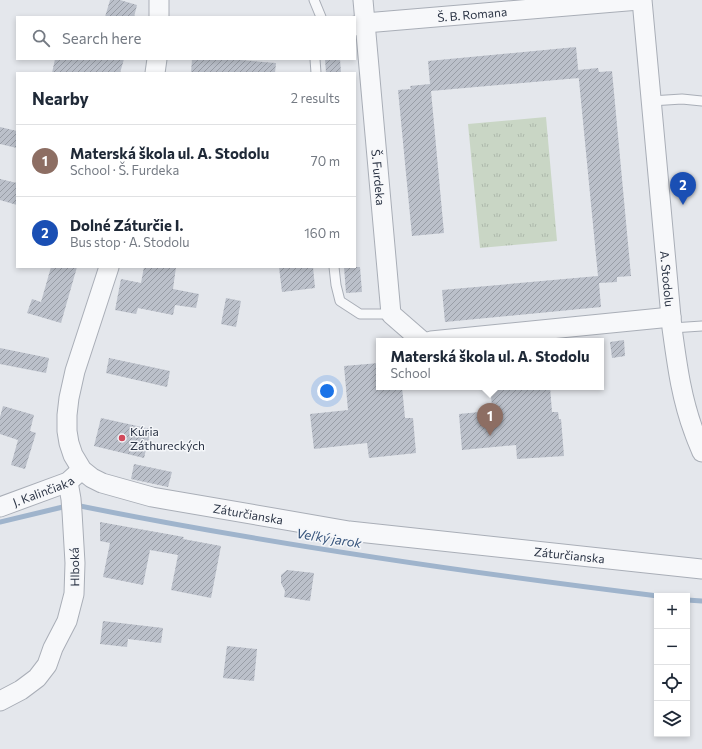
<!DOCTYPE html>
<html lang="en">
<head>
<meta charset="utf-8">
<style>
	:root { --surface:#fff; --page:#f6f6f7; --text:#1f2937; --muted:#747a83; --line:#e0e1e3; --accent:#d1495b }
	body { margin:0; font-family:Commissioner,sans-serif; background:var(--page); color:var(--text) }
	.controls { position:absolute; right:12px; bottom:12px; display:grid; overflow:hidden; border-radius:0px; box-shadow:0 2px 6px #0003 }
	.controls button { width:36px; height:36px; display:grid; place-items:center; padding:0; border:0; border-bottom:1px solid var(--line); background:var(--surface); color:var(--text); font:20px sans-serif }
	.you { position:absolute; left:327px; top:391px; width:14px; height:14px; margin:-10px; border:3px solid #fff; border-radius:50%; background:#1a73e8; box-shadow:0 0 0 6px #1a73e833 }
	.badge { display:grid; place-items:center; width:26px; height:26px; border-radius:50%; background:var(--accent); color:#fff; font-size:13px; font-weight:700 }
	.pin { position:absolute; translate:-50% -33px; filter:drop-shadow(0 1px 2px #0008) }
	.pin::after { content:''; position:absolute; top:21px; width:14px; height:12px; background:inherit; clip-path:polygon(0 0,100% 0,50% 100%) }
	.popup { position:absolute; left:376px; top:338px; width:228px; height:52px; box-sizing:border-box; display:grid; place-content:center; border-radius:0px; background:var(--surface); filter:drop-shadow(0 1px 3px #0005); font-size:13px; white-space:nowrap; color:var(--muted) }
	.popup b { font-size:15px; color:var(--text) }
	.popup::after { content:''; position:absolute; left:50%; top:100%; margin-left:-8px; border:8px solid transparent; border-top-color:var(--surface) }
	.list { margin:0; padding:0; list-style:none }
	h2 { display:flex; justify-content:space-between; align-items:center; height:52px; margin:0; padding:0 16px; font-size:17px }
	h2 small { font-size:13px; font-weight:400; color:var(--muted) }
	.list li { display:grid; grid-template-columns:26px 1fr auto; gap:12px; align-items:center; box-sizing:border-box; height:72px; padding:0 16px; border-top:1px solid var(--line) }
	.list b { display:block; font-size:15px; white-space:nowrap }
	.list p { margin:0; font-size:13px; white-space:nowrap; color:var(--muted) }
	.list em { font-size:13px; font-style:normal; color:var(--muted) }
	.icon { flex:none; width:22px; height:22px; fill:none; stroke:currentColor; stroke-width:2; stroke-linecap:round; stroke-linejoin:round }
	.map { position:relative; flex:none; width:702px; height:749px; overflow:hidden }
	.search { position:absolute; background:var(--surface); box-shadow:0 2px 6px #0003; left:16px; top:16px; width:340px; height:44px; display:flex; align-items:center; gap:10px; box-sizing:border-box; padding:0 14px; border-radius:0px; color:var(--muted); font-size:15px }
	.panel { position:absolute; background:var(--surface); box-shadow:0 2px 6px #0003; left:16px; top:72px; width:340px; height:196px; border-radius:0px }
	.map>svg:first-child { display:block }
</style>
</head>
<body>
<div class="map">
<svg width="702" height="749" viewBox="0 0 702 749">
	<defs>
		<pattern id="grass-tufts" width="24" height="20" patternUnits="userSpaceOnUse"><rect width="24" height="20" fill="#c9d6c5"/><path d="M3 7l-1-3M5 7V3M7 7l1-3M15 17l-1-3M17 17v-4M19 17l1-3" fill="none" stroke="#adb8ab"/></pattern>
		<pattern id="building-hatch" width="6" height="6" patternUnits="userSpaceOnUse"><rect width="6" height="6" fill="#bbc0ca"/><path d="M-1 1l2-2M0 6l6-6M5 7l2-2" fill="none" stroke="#989da6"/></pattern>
	</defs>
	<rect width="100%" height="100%" fill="#e4e7ec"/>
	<!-- grass -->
	<path fill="url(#grass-tufts)" d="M546 117 557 241 480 248 468 124Z"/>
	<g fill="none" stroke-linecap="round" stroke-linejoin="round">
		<!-- stream -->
		<path stroke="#9fb4cc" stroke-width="5" d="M75 505C268 544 463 572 658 596
			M0 522 67 506
			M687 600 702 601"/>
	</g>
	<!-- building -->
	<path fill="url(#building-hatch)" d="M110 0H120L137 5 134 17H105Z
		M576 47 579 78 431 91 444 233 412 236 398 90 411 89 410 86 430 84 428 61Z
		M55 59H124L120 73H52Z
		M192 59H228L276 63 275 73H191Z
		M325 59H340L341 73H326Z
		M598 68 599 72 612 71 631 276 617 277V282L599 283 601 307 445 322 442 290 598 276 578 70Z
		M0 127 17 131V148L0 144Z
		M0 179 17 183V205L0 200Z
		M51 267H77L61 323 27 313 32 299 41 302Z
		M144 267H176L173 289 199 294 196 308 175 305 173 315 138 308 136 314 115 310 121 279 141 283Z
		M279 267H313L315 288 282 292Z
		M344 267H360L362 292 346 293Z
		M226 298 241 301 236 327 221 324Z
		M624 340 625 356 612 358 610 342Z
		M0 348 49 358 46 373 0 364Z
		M109 358 170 371 167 387 106 373Z
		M379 363V387H402L405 418H413L416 453 369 458 367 443 314 449 310 414 348 410 344 366Z
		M490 387H550L552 412H558L559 419H561L564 456 517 459 516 445 462 450 459 414 490 411V406H492Z
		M3 406 34 415 30 431 36 433 25 469 11 465 18 440 0 434V417Z
		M101 418 151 429 144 458 94 446Z
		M134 464 172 472 168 487 131 479Z
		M100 522 184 537 183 539 221 546 211 598 171 590 178 555 150 550 143 585 103 577 110 543 100 541Z
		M287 570 314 573 310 601 284 597 285 591 281 583V575Z
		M103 621 163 628 161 643 128 639 127 647 100 644Z
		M227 646 257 649 254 681 223 678Z"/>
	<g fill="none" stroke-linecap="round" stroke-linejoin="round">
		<defs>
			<path id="service" d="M314 0 321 17
				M315 59 316 73
				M651 101 682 99 702 101
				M334 267 336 285 340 301 360 314H391
				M672 328 702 326"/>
			<g id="minor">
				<path d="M159 0V17"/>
				<path id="s1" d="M363 0 391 314 422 341"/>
				<path id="s2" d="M642 0 672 328C677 364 681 397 694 432 696 438 699 445 702 452"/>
				<path id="s3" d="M355 26 365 23 639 0"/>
				<path d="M155 73 157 59"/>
				<path id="s4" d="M109 267 75 371 69 398 67 415V431L69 443 73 455 82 470 92 478 102 483 152 497 349 531 702 569"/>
				<path d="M431 341 671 317"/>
				<path id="s5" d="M0 507 68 482 78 473"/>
				<path d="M0 701 21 690 37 678 47 665 53 648 67 621 74 594 75 563 72 512 71 499 68 482"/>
			</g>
		</defs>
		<!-- service casing -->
		<use href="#service" stroke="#a9aeb7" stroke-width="11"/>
		<!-- minor casing -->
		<use href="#minor" stroke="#a9aeb7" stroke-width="21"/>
		<!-- service -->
		<use href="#service" stroke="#f7f8fa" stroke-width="9"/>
		<!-- minor -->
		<use href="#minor" stroke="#f7f8fa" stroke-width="19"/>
	</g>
	<!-- markers -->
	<circle fill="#d1495b" stroke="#f4f6f9" stroke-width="1.5" cx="122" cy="438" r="4"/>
	<g text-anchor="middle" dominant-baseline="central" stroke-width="3" stroke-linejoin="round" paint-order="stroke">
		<!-- street labels -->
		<g font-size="12" fill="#2b3445" stroke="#f4f6f9">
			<text stroke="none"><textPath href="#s3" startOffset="118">Š. B. Romana</textPath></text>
			<text stroke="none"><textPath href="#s1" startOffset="178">Š. Furdeka</textPath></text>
			<text stroke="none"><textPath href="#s2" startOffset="280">A. Stodolu</textPath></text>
			<text stroke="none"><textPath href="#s5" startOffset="46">J. Kalinčiaka</textPath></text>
			<text stroke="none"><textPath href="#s4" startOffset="386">Záturčianska</textPath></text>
			<text stroke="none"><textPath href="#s4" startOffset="710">Záturčianska</textPath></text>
			<text transform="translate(74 567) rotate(-91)">Hlboká</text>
		</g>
		<!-- poi labels -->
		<g font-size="12" fill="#2b3445" stroke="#f4f6f9" text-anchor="start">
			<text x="130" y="431">Kúria<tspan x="130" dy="14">Záthureckých</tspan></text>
		</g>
		<!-- water labels -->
		<g font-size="13" font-style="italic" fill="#34527a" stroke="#f4f6f9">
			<text transform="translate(329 538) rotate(9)">Veľký jarok</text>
		</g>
	</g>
</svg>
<div class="controls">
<button>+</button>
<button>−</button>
<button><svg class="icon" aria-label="locate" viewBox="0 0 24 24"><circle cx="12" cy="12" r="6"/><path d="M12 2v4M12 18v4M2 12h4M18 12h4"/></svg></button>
<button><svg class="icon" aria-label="layers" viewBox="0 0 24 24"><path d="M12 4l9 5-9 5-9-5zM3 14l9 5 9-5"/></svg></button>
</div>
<div class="you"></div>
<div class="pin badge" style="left:490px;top:436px;background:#8d6e63">1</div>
<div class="popup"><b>Materská škola ul. A. Stodolu</b>School</div>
<div class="pin badge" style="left:683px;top:205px;background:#1a4fb4">2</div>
<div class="search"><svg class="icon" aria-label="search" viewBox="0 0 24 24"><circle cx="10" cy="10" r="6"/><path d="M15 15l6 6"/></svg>Search here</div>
<section class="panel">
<h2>Nearby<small>2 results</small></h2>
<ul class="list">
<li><span class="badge" style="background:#8d6e63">1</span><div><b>Materská škola ul. A. Stodolu</b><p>School · Š. Furdeka</p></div><em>70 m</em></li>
<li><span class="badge" style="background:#1a4fb4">2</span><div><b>Dolné Záturčie I.</b><p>Bus stop · A. Stodolu</p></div><em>160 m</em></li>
</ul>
</section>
</div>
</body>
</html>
